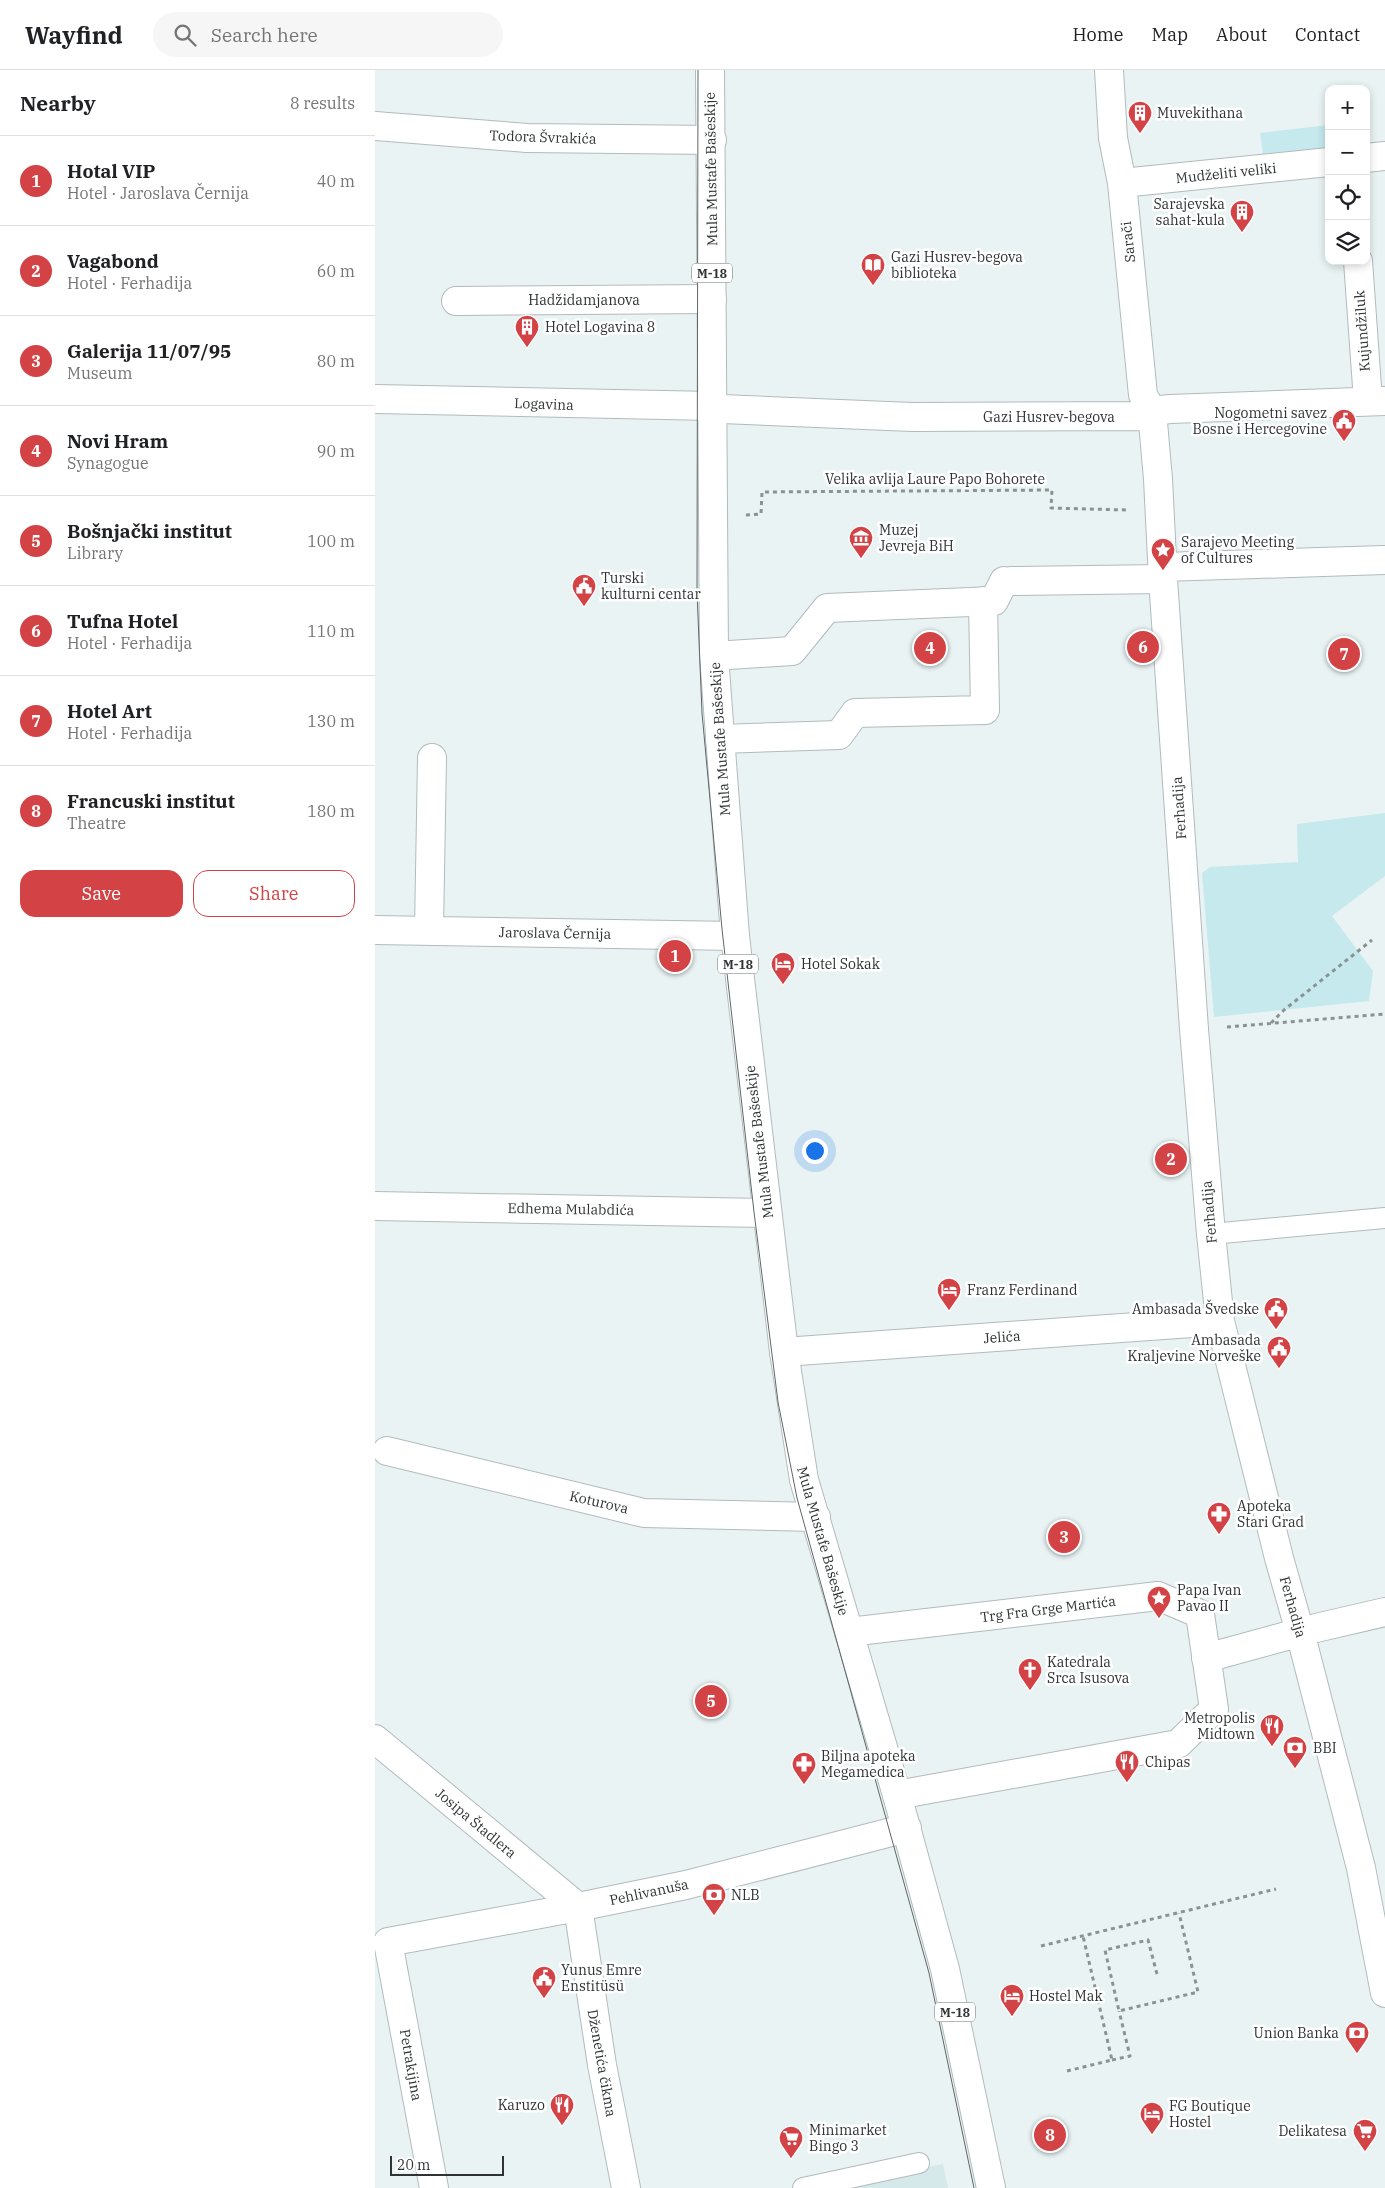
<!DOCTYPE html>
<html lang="en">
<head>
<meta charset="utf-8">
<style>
	:root { --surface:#fff; --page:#f6f6f6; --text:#202124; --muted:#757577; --line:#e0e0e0; --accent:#d34346 }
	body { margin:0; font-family:"IBM Plex Serif",serif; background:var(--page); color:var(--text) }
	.controls { position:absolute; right:15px; top:15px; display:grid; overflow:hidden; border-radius:10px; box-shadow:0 2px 8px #0003 }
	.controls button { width:45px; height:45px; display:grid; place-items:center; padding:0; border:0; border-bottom:1px solid var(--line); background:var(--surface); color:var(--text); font:25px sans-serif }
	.scale { position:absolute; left:15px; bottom:12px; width:114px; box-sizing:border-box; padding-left:5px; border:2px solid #2f3334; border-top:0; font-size:14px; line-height:18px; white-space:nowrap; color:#2f3334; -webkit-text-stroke:4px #fff; paint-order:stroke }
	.you { position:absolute; left:439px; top:1080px; width:18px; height:18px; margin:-12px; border:4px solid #fff; border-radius:50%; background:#1a73e8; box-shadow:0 0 0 8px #1a73e833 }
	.badge { display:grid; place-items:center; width:32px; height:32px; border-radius:50%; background:var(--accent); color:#fff; font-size:16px; font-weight:700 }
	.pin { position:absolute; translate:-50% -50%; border:2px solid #fff; box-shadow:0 1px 5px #0006 }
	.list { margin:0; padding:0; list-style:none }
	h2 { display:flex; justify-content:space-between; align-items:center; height:65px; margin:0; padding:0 20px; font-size:21px }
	h2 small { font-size:16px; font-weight:400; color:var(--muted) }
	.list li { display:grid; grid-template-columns:32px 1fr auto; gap:15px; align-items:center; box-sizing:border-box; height:90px; padding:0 20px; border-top:1px solid var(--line) }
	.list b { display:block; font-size:19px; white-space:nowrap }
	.list p { margin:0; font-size:16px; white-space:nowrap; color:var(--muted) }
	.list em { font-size:16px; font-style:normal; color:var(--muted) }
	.actions { display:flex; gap:10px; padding:15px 20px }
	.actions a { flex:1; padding:11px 0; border:1px solid var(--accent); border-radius:15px; text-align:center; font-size:18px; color:var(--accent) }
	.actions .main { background:var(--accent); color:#fff }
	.icon { flex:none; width:28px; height:28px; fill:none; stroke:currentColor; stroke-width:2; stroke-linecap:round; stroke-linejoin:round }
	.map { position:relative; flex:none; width:1010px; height:2118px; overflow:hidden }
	header { display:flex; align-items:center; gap:30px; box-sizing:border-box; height:70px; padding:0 25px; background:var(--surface); border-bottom:1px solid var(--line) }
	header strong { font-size:24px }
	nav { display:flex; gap:28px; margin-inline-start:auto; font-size:18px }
	.search { width:350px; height:45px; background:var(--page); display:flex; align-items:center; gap:12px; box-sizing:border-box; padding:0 18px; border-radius:28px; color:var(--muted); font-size:19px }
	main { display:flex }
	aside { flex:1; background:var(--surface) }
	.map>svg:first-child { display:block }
</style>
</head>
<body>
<header>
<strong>Wayfind</strong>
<div class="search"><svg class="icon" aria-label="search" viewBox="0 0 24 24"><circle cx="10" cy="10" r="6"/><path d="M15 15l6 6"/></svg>Search here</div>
<nav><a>Home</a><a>Map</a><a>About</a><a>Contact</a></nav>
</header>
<main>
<aside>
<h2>Nearby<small>8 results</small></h2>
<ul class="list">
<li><span class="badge">1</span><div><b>Hotal VIP</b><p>Hotel · Jaroslava Černija</p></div><em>40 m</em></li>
<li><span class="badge">2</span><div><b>Vagabond</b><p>Hotel · Ferhadija</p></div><em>60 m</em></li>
<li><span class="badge">3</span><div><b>Galerija 11/07/95</b><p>Museum</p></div><em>80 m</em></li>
<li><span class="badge">4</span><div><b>Novi Hram</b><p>Synagogue</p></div><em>90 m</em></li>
<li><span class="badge">5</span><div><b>Bošnjački institut</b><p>Library</p></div><em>100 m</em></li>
<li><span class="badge">6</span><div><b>Tufna Hotel</b><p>Hotel · Ferhadija</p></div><em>110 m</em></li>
<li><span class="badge">7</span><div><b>Hotel Art</b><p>Hotel · Ferhadija</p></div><em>130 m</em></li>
<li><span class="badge">8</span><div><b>Francuski institut</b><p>Theatre</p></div><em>180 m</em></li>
</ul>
<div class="actions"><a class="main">Save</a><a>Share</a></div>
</aside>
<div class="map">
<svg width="1010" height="2118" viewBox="0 0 1010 2118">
	<rect width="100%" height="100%" fill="#e9f3f4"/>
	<!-- built -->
	<path fill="#d5e8ea" d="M568 2094 573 2118H453Z"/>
	<!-- green -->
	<path fill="#c5e9ed" d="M954 55V84L889 92 885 63Z
		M1010 743V806L957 846 998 901 994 931 839 947 827 803 835 797 923 792 922 754Z"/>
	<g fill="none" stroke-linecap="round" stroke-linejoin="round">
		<defs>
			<path id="service" d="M836 1164 1010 1148
				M428 2118 544 2093"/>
			<path id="pedestrian" d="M734 0 738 68 747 113 768 325 777 341 783 409 788 509 819 959 836 1164 845 1251 904 1488 925 1562 986 1798 1010 1923
				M991 88 1010 86
				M747 113 954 92
				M983 191 993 331
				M337 336 347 339 537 347 767 346 777 341 795 339 1010 331
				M788 497 1010 490
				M636 511 788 509
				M339 586 417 581 452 538 619 531 629 511
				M345 669 464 665 480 643 610 640 608 531
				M409 1282 845 1251
				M474 1562 783 1526 825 1544 839 1639 803 1674 522 1725
				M831 1588 941 1558 1010 1542"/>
			<path id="minor" d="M0 56 152 68 337 70
				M81 231 337 229
				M0 860 360 866
				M54 860 57 688
				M0 1136 392 1143
				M12 1381 269 1443 441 1447
				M203 1837 227 1995 251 2118"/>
			<path id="tertiary" d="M0 329 337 336
				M0 1669 203 1837
				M59 2118 13 1872 203 1837 311 1815 532 1758"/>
			<path id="primary" d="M335 0 339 586 360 866 409 1282 429 1410 522 1725 570 1899 616 2118"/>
		</defs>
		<!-- service casing -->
		<use href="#service" stroke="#b2bbbc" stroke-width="22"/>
		<!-- pedestrian casing -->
		<use href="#pedestrian" stroke="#b2bbbc" stroke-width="30"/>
		<!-- minor casing -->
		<use href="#minor" stroke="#b2bbbc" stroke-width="30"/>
		<!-- tertiary casing -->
		<use href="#tertiary" stroke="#b2bbbc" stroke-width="30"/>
		<!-- primary casing -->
		<use href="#primary" stroke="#b2bbbc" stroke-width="30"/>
		<!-- path -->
		<path stroke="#8b9293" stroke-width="3" stroke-dasharray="4 4" stroke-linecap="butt" d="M371 445 386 444 387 422 677 420 676 438 752 440
			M896 953 909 940 997 870
			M852 957 1010 944
			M666 1876 901 1819
			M782 1904 773 1870 730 1880 744 1941 823 1922 804 1843
			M737 1990 755 1986 744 1941
			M692 2001 737 1990 708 1866"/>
		<!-- service -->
		<use href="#service" stroke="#fff" stroke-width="20"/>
		<!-- pedestrian -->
		<use href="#pedestrian" stroke="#fff" stroke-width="28"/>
		<!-- minor -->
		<use href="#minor" stroke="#fff" stroke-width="28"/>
		<!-- tertiary -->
		<use href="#tertiary" stroke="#fff" stroke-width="28"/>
		<!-- primary -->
		<use href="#primary" stroke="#fff" stroke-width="28"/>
		<!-- tram -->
		<path stroke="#606667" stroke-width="1" d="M323 0 322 522 327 643 347 859 379 1142 403 1332 422 1428 554 1903 599 2118"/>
	</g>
	<!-- icons -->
	<defs>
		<symbol id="building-pin" viewBox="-11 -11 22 30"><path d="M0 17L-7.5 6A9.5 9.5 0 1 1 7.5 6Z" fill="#d34346" stroke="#fff"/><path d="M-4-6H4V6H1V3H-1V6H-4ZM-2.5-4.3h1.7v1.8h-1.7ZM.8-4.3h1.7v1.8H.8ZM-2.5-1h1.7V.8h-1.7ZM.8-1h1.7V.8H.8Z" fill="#fff"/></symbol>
		<symbol id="library-pin" viewBox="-11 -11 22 30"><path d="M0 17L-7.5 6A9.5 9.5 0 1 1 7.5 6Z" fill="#d34346" stroke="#fff"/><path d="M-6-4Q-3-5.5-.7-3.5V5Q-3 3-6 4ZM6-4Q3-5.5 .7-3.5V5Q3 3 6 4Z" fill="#fff"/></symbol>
		<symbol id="civic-pin" viewBox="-11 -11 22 30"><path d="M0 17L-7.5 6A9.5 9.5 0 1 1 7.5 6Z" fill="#d34346" stroke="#fff"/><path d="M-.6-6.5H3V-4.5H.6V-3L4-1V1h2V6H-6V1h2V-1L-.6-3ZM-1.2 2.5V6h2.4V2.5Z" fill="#fff"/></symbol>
		<symbol id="museum-pin" viewBox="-11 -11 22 30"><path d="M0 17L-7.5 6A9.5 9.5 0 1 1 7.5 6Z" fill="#d34346" stroke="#fff"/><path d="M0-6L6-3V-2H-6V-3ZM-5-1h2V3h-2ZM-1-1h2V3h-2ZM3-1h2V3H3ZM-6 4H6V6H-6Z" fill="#fff"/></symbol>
		<symbol id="sight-pin" viewBox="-11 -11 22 30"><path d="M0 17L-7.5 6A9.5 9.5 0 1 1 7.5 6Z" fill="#d34346" stroke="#fff"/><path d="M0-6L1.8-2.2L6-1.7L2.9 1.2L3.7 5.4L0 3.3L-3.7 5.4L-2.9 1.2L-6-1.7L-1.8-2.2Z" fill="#fff"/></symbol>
		<symbol id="hotel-pin" viewBox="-11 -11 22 30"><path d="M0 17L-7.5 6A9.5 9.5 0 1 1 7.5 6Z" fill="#d34346" stroke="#fff"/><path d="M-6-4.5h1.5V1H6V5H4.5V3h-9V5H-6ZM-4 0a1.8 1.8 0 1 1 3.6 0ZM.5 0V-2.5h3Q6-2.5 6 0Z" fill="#fff"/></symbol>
		<symbol id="pharmacy-pin" viewBox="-11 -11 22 30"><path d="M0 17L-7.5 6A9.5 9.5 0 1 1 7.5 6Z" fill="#d34346" stroke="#fff"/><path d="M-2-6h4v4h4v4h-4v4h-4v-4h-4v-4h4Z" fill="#fff"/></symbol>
		<symbol id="church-pin" viewBox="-11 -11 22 30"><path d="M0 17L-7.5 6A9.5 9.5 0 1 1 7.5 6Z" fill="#d34346" stroke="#fff"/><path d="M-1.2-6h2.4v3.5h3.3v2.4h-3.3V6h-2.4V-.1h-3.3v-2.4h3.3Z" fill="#fff"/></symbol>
		<symbol id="restaurant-pin" viewBox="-11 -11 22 30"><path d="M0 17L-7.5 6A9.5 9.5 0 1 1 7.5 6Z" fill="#d34346" stroke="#fff"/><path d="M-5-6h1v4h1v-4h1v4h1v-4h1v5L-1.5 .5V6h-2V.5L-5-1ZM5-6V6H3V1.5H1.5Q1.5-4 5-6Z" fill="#fff"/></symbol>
		<symbol id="bank-pin" viewBox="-11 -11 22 30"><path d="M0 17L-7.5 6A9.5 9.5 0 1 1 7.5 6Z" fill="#d34346" stroke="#fff"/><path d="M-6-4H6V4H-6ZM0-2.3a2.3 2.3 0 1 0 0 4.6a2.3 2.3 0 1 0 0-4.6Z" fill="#fff"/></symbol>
		<symbol id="supermarket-pin" viewBox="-11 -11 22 30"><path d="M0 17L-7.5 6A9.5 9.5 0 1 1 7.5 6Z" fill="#d34346" stroke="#fff"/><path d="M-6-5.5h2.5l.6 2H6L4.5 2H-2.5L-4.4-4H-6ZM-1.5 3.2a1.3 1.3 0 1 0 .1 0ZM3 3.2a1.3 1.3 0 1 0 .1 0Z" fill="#fff"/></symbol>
	</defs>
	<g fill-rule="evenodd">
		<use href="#building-pin" x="751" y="29" width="28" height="38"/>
		<use href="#building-pin" x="853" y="128" width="28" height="38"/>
		<use href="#library-pin" x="484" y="181" width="28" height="38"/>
		<use href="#building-pin" x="138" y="243" width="28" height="38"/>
		<use href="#civic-pin" x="955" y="337" width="28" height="38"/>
		<use href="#museum-pin" x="472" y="454" width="28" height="38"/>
		<use href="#sight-pin" x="774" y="466" width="28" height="38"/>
		<use href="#civic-pin" x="195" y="502" width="28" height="38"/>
		<use href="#hotel-pin" x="394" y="880" width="28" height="38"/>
		<use href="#hotel-pin" x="560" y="1206" width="28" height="38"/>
		<use href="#civic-pin" x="887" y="1225" width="28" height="38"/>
		<use href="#civic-pin" x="890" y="1264" width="28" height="38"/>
		<use href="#pharmacy-pin" x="830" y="1430" width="28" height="38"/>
		<use href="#sight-pin" x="770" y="1514" width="28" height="38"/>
		<use href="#church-pin" x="641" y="1586" width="28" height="38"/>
		<use href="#restaurant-pin" x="883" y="1642" width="28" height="38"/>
		<use href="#bank-pin" x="906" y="1664" width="28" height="38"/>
		<use href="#restaurant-pin" x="738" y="1678" width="28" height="38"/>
		<use href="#pharmacy-pin" x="415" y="1680" width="28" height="38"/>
		<use href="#bank-pin" x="325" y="1811" width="28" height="38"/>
		<use href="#civic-pin" x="155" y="1894" width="28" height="38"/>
		<use href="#hotel-pin" x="623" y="1912" width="28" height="38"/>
		<use href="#bank-pin" x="968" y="1949" width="28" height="38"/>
		<use href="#restaurant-pin" x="173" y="2021" width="28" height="38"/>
		<use href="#hotel-pin" x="763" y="2030" width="28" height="38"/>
		<use href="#supermarket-pin" x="976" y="2047" width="28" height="38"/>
		<use href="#supermarket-pin" x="402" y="2054" width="28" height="38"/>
	</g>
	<g text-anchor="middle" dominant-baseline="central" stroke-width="5" stroke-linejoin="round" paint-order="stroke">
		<!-- shield labels -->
		<g fill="#fff" stroke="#6d7071" stroke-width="1">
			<rect x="317" y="193.5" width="40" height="19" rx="4"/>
			<rect x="343" y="884.5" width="40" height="19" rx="4"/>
			<rect x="560" y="1932.5" width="40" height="19" rx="4"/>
		</g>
		<g font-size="12" font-weight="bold" fill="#2f3334">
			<text x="337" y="203">M-18</text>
			<text x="363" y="894">M-18</text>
			<text x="580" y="1942">M-18</text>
		</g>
		<!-- poi labels -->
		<g font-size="14" fill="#2f3334" stroke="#fff" text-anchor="start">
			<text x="782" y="43">Muvekithana</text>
			<text x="850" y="134" text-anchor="end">Sarajevska<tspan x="850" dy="16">sahat-kula</tspan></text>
			<text x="516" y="187">Gazi Husrev-begova<tspan x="516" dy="16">biblioteka</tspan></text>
			<text x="170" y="257">Hotel Logavina 8</text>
			<text x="952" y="343" text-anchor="end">Nogometni savez<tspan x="952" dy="16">Bosne i Hercegovine</tspan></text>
			<text x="504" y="460">Muzej<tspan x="504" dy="16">Jevreja BiH</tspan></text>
			<text x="806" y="472">Sarajevo Meeting<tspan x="806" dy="16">of Cultures</tspan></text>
			<text x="226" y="508">Turski<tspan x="226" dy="16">kulturni centar</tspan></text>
			<text x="426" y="894">Hotel Sokak</text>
			<text x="592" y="1220">Franz Ferdinand</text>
			<text x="884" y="1239" text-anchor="end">Ambasada Švedske</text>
			<text x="886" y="1270" text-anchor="end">Ambasada<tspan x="886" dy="16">Kraljevine Norveške</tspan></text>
			<text x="862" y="1436">Apoteka<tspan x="862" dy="16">Stari Grad</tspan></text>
			<text x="802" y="1520">Papa Ivan<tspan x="802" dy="16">Pavao II</tspan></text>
			<text x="672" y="1592">Katedrala<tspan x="672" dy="16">Srca Isusova</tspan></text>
			<text x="880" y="1648" text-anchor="end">Metropolis<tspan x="880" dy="16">Midtown</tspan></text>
			<text x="938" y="1678">BBI</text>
			<text x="446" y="1686">Biljna apoteka<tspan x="446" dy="16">Megamedica</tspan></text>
			<text x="770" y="1692">Chipas</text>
			<text x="356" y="1825">NLB</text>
			<text x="186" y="1900">Yunus Emre<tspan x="186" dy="16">Enstitüsü</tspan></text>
			<text x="654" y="1926">Hostel Mak</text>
			<text x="964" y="1963" text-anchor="end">Union Banka</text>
			<text x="170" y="2035" text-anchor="end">Karuzo</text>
			<text x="794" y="2036">FG Boutique<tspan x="794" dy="16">Hostel</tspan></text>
			<text x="434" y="2060">Minimarket<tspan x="434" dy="16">Bingo 3</tspan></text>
			<text x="972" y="2061" text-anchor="end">Delikatesa</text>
		</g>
		<!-- street labels -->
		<g font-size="14" fill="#2f3334" stroke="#fff">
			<text transform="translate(168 67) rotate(2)">Todora Švrakića</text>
			<text transform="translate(336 99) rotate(-91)">Mula Mustafe Bašeskije</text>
			<text transform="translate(851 103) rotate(-6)">Mudželiti veliki</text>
			<text transform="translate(753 172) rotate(-96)">Sarači</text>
			<text x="209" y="230">Hadžidamjanova</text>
			<text transform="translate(987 261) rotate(-94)">Kujundžiluk</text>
			<text transform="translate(169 334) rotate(2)">Logavina</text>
			<text x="674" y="347">Gazi Husrev-begova</text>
			<text x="560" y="409">Velika avlija Laure Papo Bohorete</text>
			<text transform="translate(345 669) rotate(-94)">Mula Mustafe Bašeskije</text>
			<text transform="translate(804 738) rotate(-94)">Ferhadija</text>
			<text transform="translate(180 863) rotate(1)">Jaroslava Černija</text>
			<text transform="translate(384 1072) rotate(-97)">Mula Mustafe Bašeskije</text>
			<text transform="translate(196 1139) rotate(1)">Edhema Mulabdića</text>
			<text transform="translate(834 1142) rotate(-95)">Ferhadija</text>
			<text transform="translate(627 1267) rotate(-4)">Jelića</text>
			<text transform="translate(224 1432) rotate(13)">Koturova</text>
			<text transform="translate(448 1471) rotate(74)">Mula Mustafe Bašeskije</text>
			<text transform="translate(918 1537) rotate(74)">Ferhadija</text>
			<text transform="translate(673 1539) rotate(-7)">Trg Fra Grge Martića</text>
			<text transform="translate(101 1753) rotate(40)">Josipa Štadlera</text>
			<text transform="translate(274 1822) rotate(-12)">Pehlivanuša</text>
			<text transform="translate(227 1993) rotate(80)">Dženetića čikma</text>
			<text transform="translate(36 1995) rotate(80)">Petrakijina</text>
		</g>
	</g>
</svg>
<div class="controls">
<button>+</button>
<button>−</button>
<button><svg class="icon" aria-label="locate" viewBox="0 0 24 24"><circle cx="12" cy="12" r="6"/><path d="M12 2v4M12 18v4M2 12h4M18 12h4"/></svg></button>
<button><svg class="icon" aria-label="layers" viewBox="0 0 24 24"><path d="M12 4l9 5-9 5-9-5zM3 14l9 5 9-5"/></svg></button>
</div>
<div class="scale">20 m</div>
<div class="you"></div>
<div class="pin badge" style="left:300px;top:886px">1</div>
<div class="pin badge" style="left:796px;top:1089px">2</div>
<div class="pin badge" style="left:689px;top:1467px">3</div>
<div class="pin badge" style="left:555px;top:578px">4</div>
<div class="pin badge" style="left:336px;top:1631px">5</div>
<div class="pin badge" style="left:768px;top:577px">6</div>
<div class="pin badge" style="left:969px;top:584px">7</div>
<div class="pin badge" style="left:675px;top:2065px">8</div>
</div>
</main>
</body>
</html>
